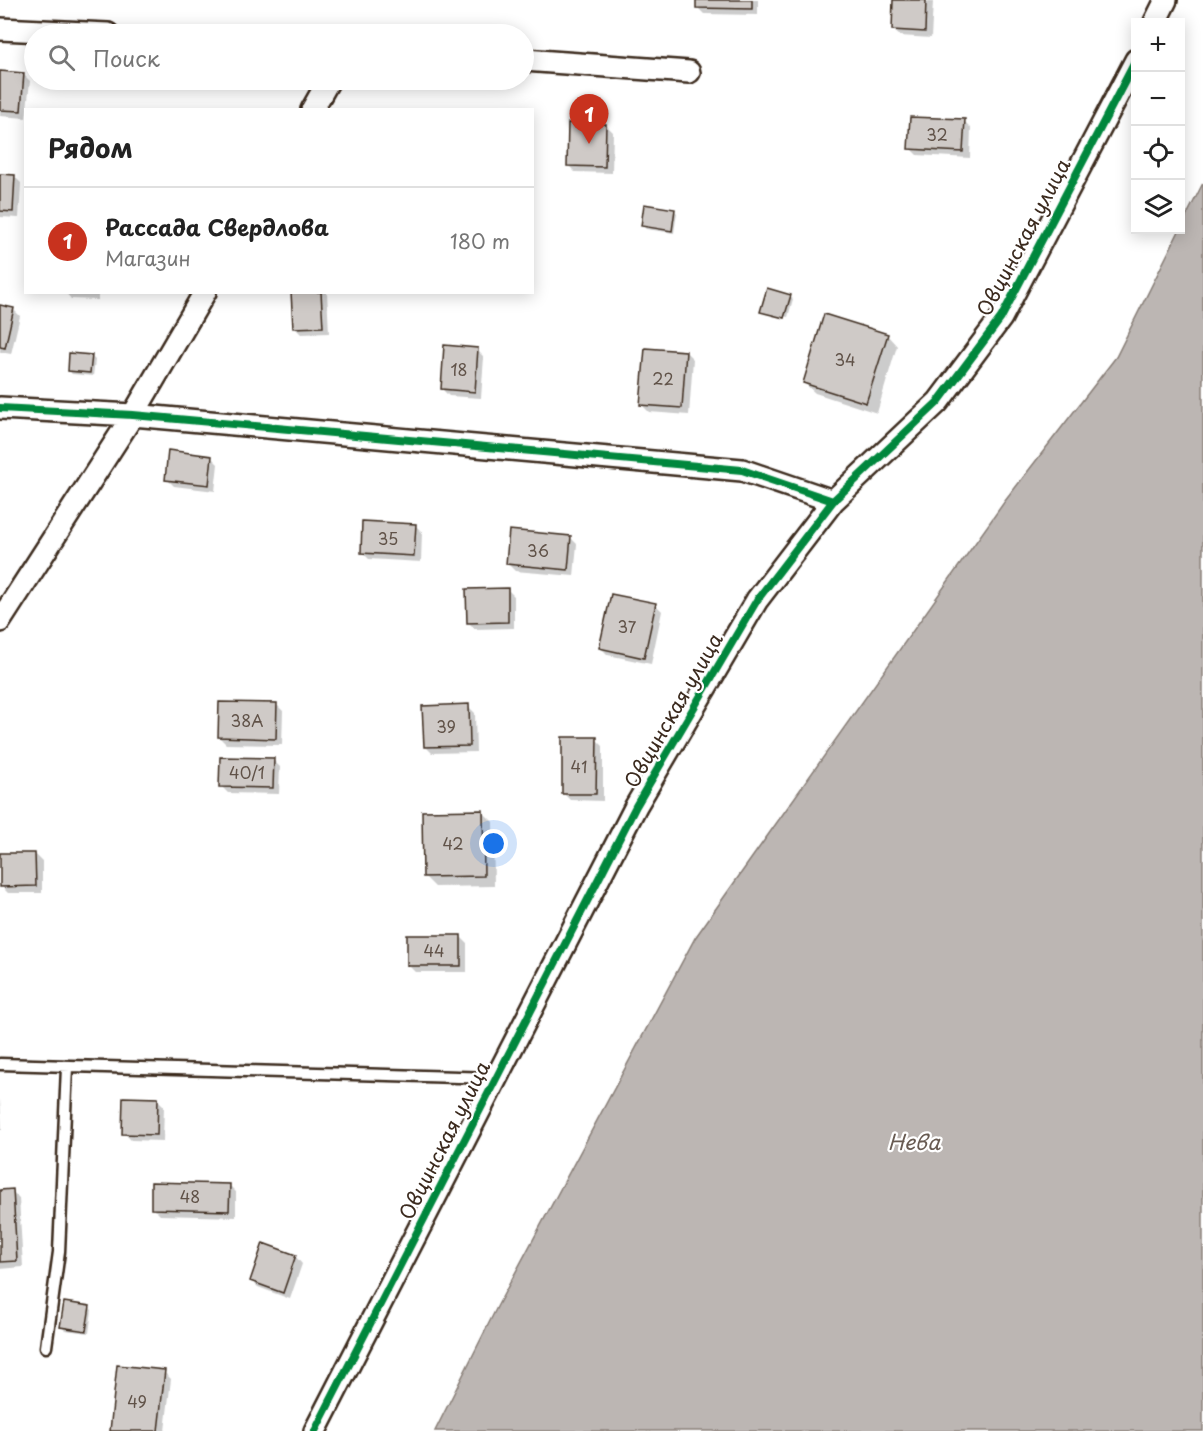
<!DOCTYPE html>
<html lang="ru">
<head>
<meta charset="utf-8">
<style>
	:root { --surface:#fff; --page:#f2f2f2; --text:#222; --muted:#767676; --line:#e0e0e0; --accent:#c8321e }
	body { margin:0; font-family:"Playpen Sans",sans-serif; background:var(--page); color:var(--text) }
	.controls { position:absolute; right:18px; top:18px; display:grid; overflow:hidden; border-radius:0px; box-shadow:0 3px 15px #0003 }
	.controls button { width:54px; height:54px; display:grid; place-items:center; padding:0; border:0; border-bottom:2px solid var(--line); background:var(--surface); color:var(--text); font:30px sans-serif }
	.you { position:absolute; left:494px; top:844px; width:21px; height:21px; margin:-15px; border:4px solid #fff; border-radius:50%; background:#1a73e8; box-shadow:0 0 0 9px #1a73e833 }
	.badge { display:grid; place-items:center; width:39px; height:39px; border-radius:50%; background:var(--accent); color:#fff; font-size:20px; font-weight:700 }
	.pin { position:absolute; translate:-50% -50px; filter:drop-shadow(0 2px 3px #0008) }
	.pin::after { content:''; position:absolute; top:32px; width:21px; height:18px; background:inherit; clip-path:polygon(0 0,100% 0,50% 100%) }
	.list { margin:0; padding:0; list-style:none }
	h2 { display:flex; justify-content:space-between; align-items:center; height:78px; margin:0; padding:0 24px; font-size:26px }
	h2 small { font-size:20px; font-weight:400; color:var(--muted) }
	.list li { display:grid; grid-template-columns:39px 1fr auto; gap:18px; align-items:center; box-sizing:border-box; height:108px; padding:0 24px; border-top:2px solid var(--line) }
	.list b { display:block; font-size:22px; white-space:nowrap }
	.list p { margin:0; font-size:20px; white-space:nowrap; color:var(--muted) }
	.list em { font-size:20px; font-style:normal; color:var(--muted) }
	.icon { flex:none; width:33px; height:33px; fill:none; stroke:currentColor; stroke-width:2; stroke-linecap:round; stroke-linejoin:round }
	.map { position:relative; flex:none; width:1203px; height:1431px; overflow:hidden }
	.search { position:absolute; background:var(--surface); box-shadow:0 3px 15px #0003; left:24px; top:24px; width:510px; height:66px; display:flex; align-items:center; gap:15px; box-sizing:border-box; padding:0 21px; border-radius:33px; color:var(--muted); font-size:22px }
	.panel { position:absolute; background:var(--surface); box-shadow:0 3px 15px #0003; left:24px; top:108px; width:510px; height:186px; border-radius:0px }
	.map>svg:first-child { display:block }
</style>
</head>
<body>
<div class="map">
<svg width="1203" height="1431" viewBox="0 0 1203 1431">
	<rect width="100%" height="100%" fill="#fff"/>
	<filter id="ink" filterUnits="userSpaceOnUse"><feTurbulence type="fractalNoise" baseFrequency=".0167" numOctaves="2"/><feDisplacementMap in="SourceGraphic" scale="12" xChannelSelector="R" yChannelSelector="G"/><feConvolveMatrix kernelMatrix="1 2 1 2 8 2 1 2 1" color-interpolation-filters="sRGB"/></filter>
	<g filter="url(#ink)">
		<!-- water -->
		<path fill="#bcb6b3" stroke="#887e77" stroke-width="1.5" d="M1203 183V1431H435L498 1305 695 938 1005 501 1116 357Z"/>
		<!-- shadow -->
		<path fill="#0003" d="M697 0H758V15L704 14 697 7Z
			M895 0 933 2 931 38 900 36 893 30Z
			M0 73 23 74 30 81 26 118 0 116Z
			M964 121 971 128 970 158 917 155 910 148Z
			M606 125 613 132 612 173 575 172 568 165Z
			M0 175 14 176 21 183 19 218 0 217Z
			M674 210 677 213 674 233 646 229 643 226Z
			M65 292H98V300L71 299Z
			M293 292H327L329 333 301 334 294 327Z
			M790 296 793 299 788 317 763 311Z
			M0 306 13 309 20 316 11 354 0 352Z
			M887 335 897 346 877 413 815 393 804 383Z
			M477 350 484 357 481 398 449 396 442 389Z
			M686 352 693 359 689 415 649 412 642 405Z
			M92 357 95 360 93 376 72 374 69 371Z
			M211 457 218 464 215 491 174 486 167 479Z
			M415 525 422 532 421 562 369 559 362 552Z
			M570 537 577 544 574 576 515 571 508 564Z
			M507 589 514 596V628L475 629 468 622Z
			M655 604 662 611 651 664 608 655 601 648Z
			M276 704 283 711 282 745 226 744 219 737Z
			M468 706 475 713 476 752 432 753 425 746Z
			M596 739 603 746V801L570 800 563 793Z
			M273 760 280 767 279 794 228 793 221 786Z
			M482 811 493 822 494 886 435 887 424 876Z
			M35 854 42 861V893H8L1 886Z
			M460 936 467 943V972H415L408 965Z
			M0 1099 2 1130H0Z
			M157 1099 164 1106 163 1141 131 1140 124 1133Z
			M229 1185 236 1192V1217L160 1215 153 1208Z
			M12 1191 19 1198 23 1267 0 1269V1192Z
			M264 1245 296 1257 302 1264 290 1299 258 1287 251 1280Z
			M89 1307 92 1310 89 1333 65 1330 62 1327Z
			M164 1372 171 1379 165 1431H111Z"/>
		<!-- building -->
		<path fill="#cfcac7" stroke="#3b2a1e" stroke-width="1.5" d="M696 0H752V9L696 8Z
			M893 0H926L925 32 892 30Z
			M0 71 24 73 21 111 0 110Z
			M910 117 965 119 963 152 908 149Z
			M568 123 606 124 605 167 567 166Z
			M0 174 15 175 13 212 0 211Z
			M644 204 675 209 672 231 641 226Z
			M767 288 791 295 784 318 760 312Z
			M291 292H321L323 327 293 328Z
			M0 305 14 308 5 348 0 347Z
			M824 314 888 334 866 403 803 383Z
			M444 345 478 348 475 392 441 389Z
			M645 348 686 351 682 408 640 405Z
			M69 353 92 355 90 373 68 371Z
			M168 450 212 456 209 485 165 480Z
			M362 521 416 524 414 556 361 553Z
			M509 530 571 536 568 570 506 564Z
			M508 588V622L467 623 466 589Z
			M611 594 656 603 644 658 599 648Z
			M219 702 277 703 276 739 218 737Z
			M469 704 470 746 424 747 422 706Z
			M562 737H597L596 794H562Z
			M220 757 274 758 273 788 219 787Z
			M483 810 484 876 423 877 422 811Z
			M0 853H35L36 886 0 887Z
			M407 935H461V966H407Z
			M123 1097 158 1098 157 1135 122 1134Z
			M151 1182 230 1184 229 1211 151 1209Z
			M13 1189 17 1261 0 1262V1190Z
			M263 1243 296 1255 283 1293 250 1281Z
			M64 1302 90 1306 86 1331 60 1327Z
			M117 1365 165 1370 158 1431H110Z"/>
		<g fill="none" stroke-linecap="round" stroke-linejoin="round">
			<defs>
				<path id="service" d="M0 1064 494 1078
					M46 1347 59 1252 67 1067"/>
				<path id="minor" d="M1155 22 1166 0
					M0 29 108 34
					M524 60 689 72
					M312 110 329 80
					M0 408 133 415 742 470 833 501
					M0 621 133 415 205 292
					M315 1431 636 806 757 600 833 501 938 402 1001 318 1136 60"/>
			</defs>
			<!-- service casing -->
			<use href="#service" stroke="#3b2a1e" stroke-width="15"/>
			<!-- minor casing -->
			<use href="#minor" stroke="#3b2a1e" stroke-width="26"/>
			<!-- service -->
			<use href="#service" stroke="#fff" stroke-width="10"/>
			<!-- minor -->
			<use href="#minor" stroke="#fff" stroke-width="21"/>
			<defs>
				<path id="cycleway" d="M0 408 133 415 742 470 833 501
					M315 1431 636 806 757 600 833 501 938 402 1001 318 1136 60"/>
			</defs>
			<!-- cycleway casing -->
			<use href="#cycleway" stroke="#fff" stroke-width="11"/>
			<!-- cycleway -->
			<use href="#cycleway" stroke="#00873e" stroke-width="8"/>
		</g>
	</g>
	<g text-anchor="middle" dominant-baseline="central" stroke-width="4.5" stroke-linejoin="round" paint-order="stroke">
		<!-- number labels -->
		<g font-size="16" fill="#605248">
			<text x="937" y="134">32</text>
			<text x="845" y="359">34</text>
			<text x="459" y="369">18</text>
			<text x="663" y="378">22</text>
			<text x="388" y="538">35</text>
			<text x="538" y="550">36</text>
			<text x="627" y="626">37</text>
			<text x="247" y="720">38А</text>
			<text x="446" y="726">39</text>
			<text x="579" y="766">41</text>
			<text x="247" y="772">40/1</text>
			<text x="453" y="843">42</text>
			<text x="434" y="950">44</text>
			<text x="190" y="1196">48</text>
			<text x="137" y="1401">49</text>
		</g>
		<!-- street labels -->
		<g font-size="20" fill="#3b2a1e" stroke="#fff">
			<text transform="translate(1023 237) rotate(-62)">Овцинская улица</text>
			<text transform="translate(673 710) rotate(-60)">Овцинская улица</text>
			<text transform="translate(444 1140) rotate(-63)">Овцинская улица</text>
		</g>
		<!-- water labels -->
		<g font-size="21" font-style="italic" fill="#685b52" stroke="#fff">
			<text x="914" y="1141">Нева</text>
		</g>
	</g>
</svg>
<div class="controls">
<button>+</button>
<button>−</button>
<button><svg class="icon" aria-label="locate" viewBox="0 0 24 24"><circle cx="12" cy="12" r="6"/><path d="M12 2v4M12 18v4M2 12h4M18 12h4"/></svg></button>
<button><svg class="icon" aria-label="layers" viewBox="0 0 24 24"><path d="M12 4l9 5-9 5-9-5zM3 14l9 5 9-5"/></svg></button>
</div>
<div class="you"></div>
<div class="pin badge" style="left:589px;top:144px">1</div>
<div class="search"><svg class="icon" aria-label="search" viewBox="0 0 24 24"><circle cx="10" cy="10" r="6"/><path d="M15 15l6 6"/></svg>Поиск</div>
<section class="panel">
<h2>Рядом<small></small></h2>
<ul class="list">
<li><span class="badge">1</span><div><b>Рассада Свердлова</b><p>Магазин</p></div><em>180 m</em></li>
</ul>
</section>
</div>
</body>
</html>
